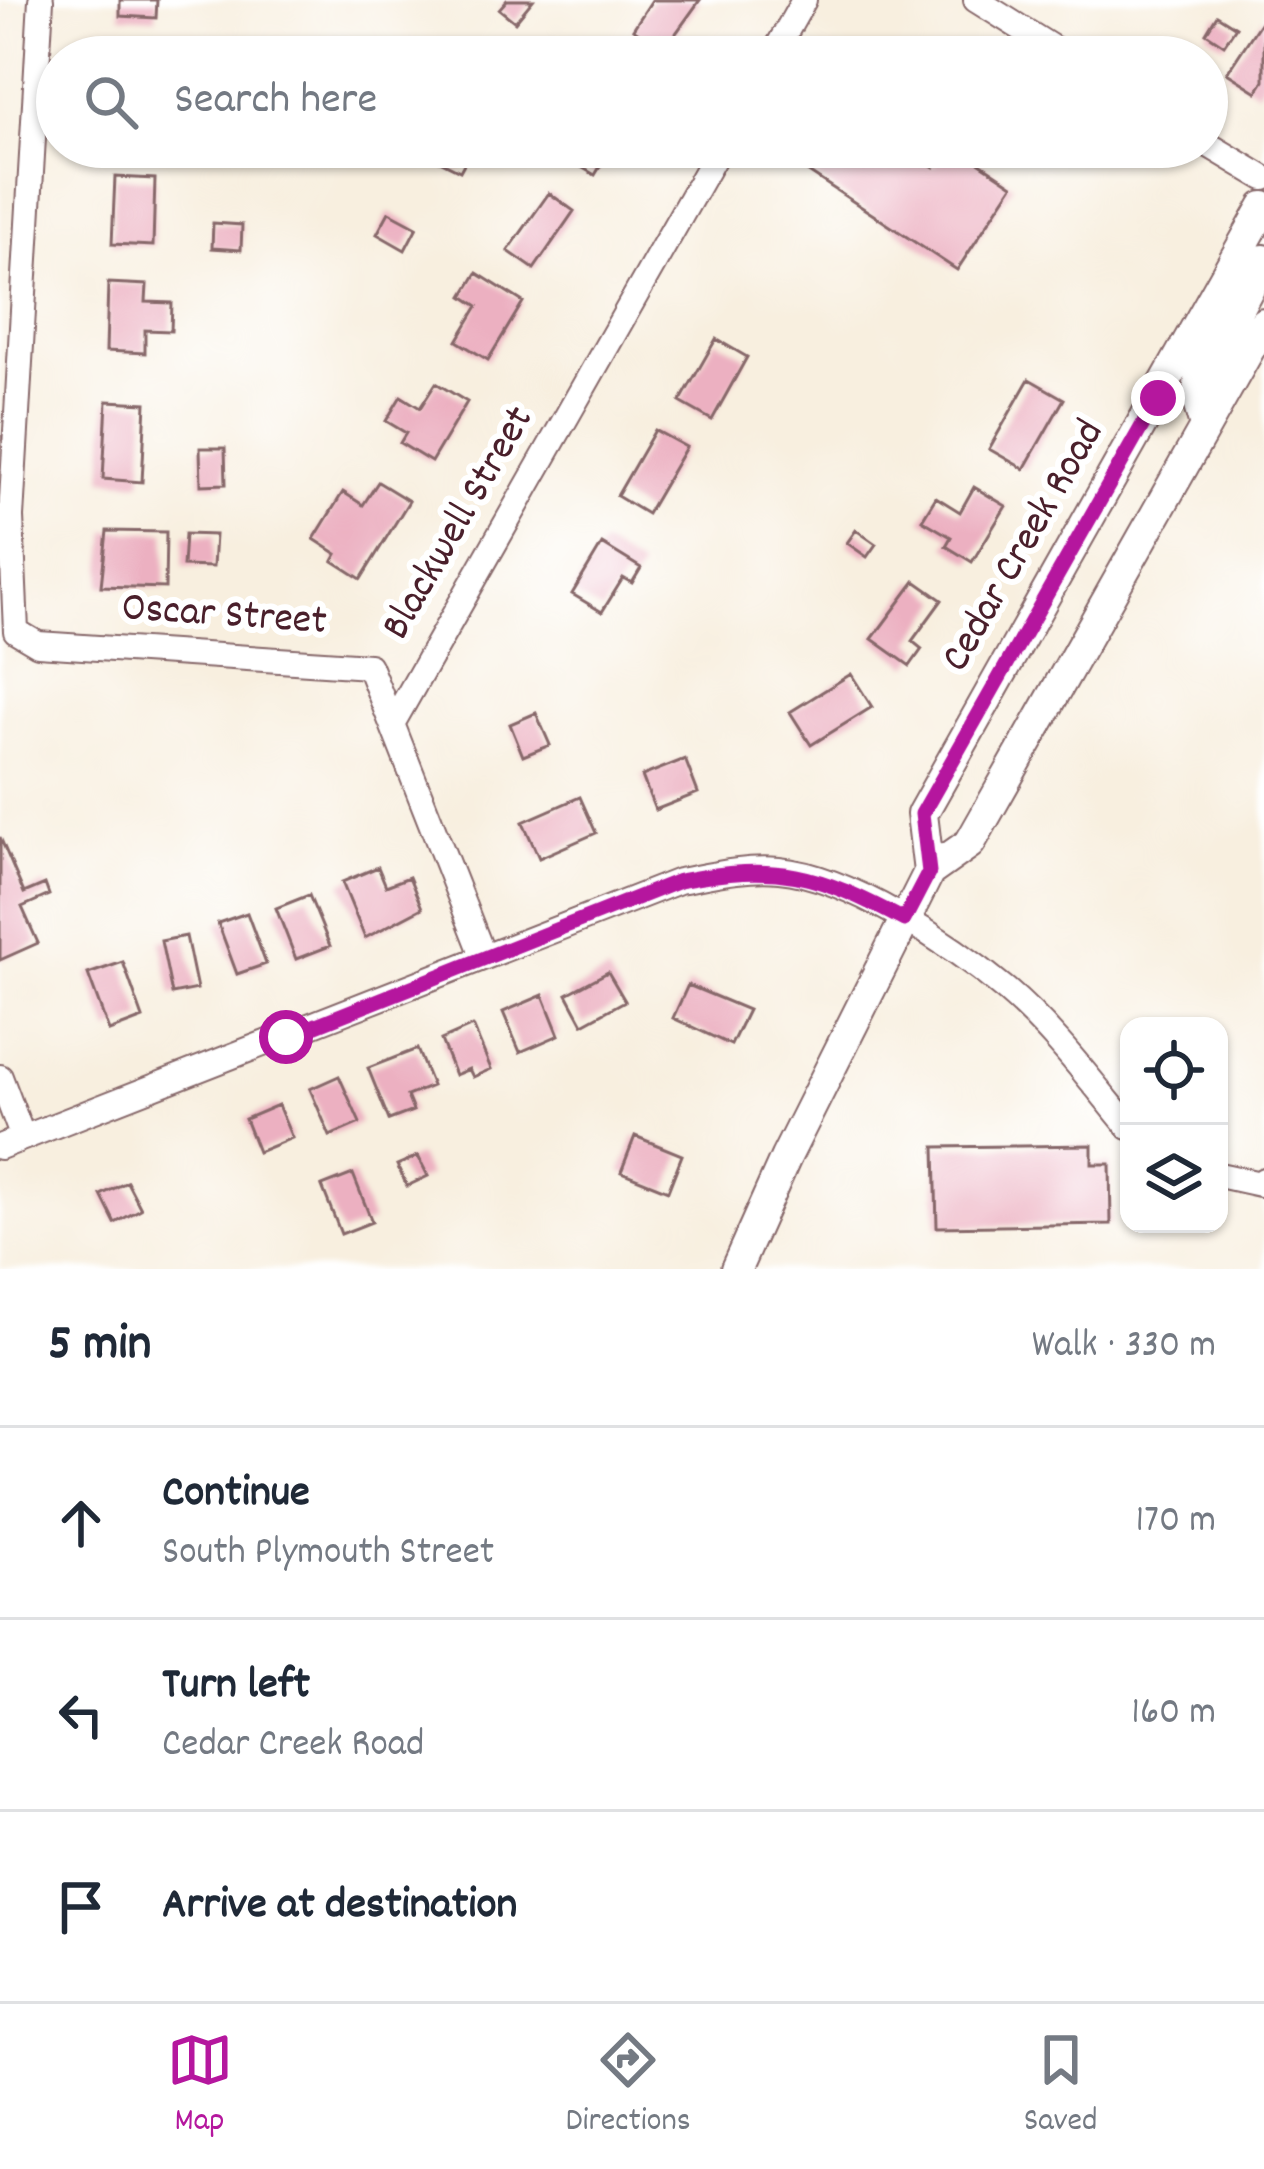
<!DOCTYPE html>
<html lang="en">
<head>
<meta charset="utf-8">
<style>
	:root { --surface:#fff; --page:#f6f6f7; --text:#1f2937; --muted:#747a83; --line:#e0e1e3; --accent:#b5179e }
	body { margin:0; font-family:Dekko,sans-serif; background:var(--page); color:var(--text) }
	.controls { position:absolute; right:36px; bottom:36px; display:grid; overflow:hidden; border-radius:24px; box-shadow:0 3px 9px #0004 }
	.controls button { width:108px; height:108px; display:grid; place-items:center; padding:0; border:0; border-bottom:3px solid var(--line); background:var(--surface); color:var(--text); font:60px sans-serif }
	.stop { position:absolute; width:36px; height:36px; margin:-27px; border:9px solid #b5179e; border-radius:50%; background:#fff }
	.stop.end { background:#b5179e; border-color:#fff; box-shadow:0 3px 12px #0008 }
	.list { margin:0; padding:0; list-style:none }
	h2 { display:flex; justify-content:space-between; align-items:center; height:156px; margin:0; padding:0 48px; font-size:51px }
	h2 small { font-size:39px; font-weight:400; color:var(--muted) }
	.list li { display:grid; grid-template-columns:78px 1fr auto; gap:36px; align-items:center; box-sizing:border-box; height:192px; padding:0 48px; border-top:3px solid var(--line) }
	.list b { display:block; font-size:45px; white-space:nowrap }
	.list p { margin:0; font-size:39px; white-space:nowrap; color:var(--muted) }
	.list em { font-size:39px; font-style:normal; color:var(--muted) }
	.icon { flex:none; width:66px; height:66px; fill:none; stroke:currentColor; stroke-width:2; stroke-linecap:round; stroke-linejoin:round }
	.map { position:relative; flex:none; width:1264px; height:1269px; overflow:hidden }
	.search { position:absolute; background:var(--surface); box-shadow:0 3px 9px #0004; left:36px; right:36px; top:36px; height:132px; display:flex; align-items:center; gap:30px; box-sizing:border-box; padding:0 42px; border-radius:66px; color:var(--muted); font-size:45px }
	.sheet { height:732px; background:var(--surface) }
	nav { display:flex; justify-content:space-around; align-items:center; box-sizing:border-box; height:168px; border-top:3px solid var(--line); background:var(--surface); font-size:33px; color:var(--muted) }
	nav a { display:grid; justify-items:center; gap:6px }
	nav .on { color:var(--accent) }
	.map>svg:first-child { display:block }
</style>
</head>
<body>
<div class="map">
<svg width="1264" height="1269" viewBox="0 0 1264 1269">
	<rect width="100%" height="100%" fill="#fff"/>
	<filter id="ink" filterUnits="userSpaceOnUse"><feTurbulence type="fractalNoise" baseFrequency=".00833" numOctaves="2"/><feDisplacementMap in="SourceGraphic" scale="24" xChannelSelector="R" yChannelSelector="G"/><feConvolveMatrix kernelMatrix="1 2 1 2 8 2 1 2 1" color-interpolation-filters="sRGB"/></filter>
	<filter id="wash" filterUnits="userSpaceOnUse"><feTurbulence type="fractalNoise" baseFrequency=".004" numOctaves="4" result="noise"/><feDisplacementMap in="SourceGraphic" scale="48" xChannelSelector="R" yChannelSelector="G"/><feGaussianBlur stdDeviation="2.7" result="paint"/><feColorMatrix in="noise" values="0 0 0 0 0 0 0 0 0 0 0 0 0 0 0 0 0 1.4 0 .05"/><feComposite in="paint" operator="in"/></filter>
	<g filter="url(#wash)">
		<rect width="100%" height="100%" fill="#f8efdf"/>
		<g id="blocks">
			<!-- building -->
			<path fill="#ecb0c1" d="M120 0H157L156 18 120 16Z
				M507 0H533L515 22 499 9Z
				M652 0H700L664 50 633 29Z
				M1217 15 1236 27 1224 45 1206 33Z
				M1264 17V81L1257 92 1227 73Z
				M447 147 471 151 460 171 440 161Z
				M570 147H612L595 175 564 157Z
				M782 147H904L934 167 947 147H956L1013 185 957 270 778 152Z
				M115 177 155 179 153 246 112 244Z
				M549 193 574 211 534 269 508 251Z
				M389 212 417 227 405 250 377 234Z
				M213 223 242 225 241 250 212 248Z
				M477 273 523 302 488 360 457 341 478 306 463 296Z
				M108 283 147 285 146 302 172 303 171 331 145 330V353L106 351Z
				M716 339 747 357 712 420 680 402Z
				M1029 379 1064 399 1024 469 989 449Z
				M436 383 467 402 431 462 400 443 406 433 386 421 401 396 420 408Z
				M107 401 146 403 142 482 103 479Z
				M655 430 686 447 647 514 617 496Z
				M200 448H225L226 484 201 485Z
				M378 482 409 501 361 579 333 561 337 554 314 539 343 492 363 505Z
				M974 487 1006 506 972 562 946 546 951 537 922 520 936 497 960 512Z
				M856 530 876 544 867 557 847 543Z
				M107 531 166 532 165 588 101 586Z
				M185 534 215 535 213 567 183 566Z
				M602 544 641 568 632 583 623 578 602 612 572 594Z
				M915 581 942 600 912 641 922 649 910 666 872 639Z
				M851 674 872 707 811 745 790 712Z
				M536 713 550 745 523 756 510 724Z
				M685 759 698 793 655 810 642 776Z
				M580 797 596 833 539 858 523 822Z
				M0 837 24 893 45 884 49 895 22 907 38 943 0 960Z
				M378 867 386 886 409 877 422 908 365 938 342 882Z
				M309 895 330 946 296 959 276 908Z
				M247 913 266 964 237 974 218 923Z
				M186 936 197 989 172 994 161 941Z
				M123 962 143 1018 109 1031 88 974Z
				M608 972 625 1001 583 1024 567 994Z
				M688 985 748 1010 731 1045 673 1018Z
				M543 995 559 1035 520 1052 503 1012Z
				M473 1026 491 1069 473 1077 469 1069 455 1075 441 1040Z
				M417 1049 432 1086 407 1096 413 1111 389 1120 368 1068Z
				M339 1076 360 1123 330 1136 310 1089Z
				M278 1105 292 1138 258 1152 245 1119Z
				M635 1136 682 1155 668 1191 621 1172Z
				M1092 1145V1164H1110L1111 1224 937 1227 935 1147Z
				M418 1156 428 1176 407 1186 397 1165Z
				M353 1174 372 1222 341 1234 322 1186Z
				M127 1182 141 1209 115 1223 101 1195Z"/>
		</g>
	</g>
	<g filter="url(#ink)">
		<use href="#blocks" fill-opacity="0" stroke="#87686a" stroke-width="3"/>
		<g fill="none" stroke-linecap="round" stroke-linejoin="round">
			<defs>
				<path id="minor" d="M41 0 11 517 16 631 38 644 369 666 392 724
					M976 0 1067 57
					M772 57 804 0
					M1207 144 1264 178
					M483 955 392 724 720 147
					M0 1077 23 1138
					M0 1147 679 881C712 875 745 867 779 870 849 876 953 945 1006 990 1052 1029 1090 1080 1129 1127
					M1219 1175 1260 1184 1264 1180"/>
				<path id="major" d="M1205 426 1197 399 1200 378 1264 260
					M929 872 922 814 1264 207
					M736 1269 786 1157 929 872 970 843 1264 323"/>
			</defs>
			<!-- minor casing -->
			<use href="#minor" stroke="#87686a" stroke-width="28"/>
			<!-- major casing -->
			<use href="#major" stroke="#87686a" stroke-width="34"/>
			<!-- minor -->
			<use href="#minor" stroke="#fff" stroke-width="24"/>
			<!-- major -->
			<use href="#major" stroke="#fff" stroke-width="30"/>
		</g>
	</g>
	<g fill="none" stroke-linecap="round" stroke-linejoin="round" filter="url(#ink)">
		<!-- route -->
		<path stroke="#b5179e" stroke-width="15" d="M286 1037 679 881C778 862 816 873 904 920L929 872 922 814 1158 398"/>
	</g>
	<g text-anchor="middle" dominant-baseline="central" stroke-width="12" stroke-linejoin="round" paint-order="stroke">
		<!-- street labels -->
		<g font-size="42" fill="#4a1f2b" stroke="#fff">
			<text transform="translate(460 524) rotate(-60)">Blackwell Street</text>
			<text transform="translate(1025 547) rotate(-60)">Cedar Creek Road</text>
			<text transform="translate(224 617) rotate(4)">Oscar Street</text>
		</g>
	</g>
</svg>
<div class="controls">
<button><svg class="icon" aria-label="locate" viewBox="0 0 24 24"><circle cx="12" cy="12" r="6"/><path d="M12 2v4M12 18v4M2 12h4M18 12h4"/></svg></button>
<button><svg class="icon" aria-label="layers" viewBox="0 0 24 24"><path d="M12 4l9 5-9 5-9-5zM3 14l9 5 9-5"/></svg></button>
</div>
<div class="stop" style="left:286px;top:1037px"></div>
<div class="stop end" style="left:1158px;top:398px"></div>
<div class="search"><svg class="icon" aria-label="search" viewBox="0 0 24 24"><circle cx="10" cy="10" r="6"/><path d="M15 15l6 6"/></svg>Search here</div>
</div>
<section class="sheet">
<h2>5 min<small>Walk · 330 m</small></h2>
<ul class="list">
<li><svg class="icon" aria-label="ahead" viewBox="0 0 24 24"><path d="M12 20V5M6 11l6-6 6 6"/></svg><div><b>Continue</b><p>South Plymouth Street</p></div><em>170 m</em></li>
<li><svg class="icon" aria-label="left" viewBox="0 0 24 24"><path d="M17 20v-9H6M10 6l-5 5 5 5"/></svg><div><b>Turn left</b><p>Cedar Creek Road</p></div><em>160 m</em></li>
<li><svg class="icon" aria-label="arrive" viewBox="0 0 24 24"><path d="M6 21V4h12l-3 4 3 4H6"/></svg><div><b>Arrive at destination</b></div></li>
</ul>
</section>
<nav>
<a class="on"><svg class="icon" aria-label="map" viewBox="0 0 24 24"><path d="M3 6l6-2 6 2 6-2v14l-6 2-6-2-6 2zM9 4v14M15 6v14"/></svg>Map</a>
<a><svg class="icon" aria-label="directions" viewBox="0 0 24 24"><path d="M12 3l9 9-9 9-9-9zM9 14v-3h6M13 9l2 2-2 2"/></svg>Directions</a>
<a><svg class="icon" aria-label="saved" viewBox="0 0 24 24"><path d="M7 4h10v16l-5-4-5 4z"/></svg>Saved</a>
</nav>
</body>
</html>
